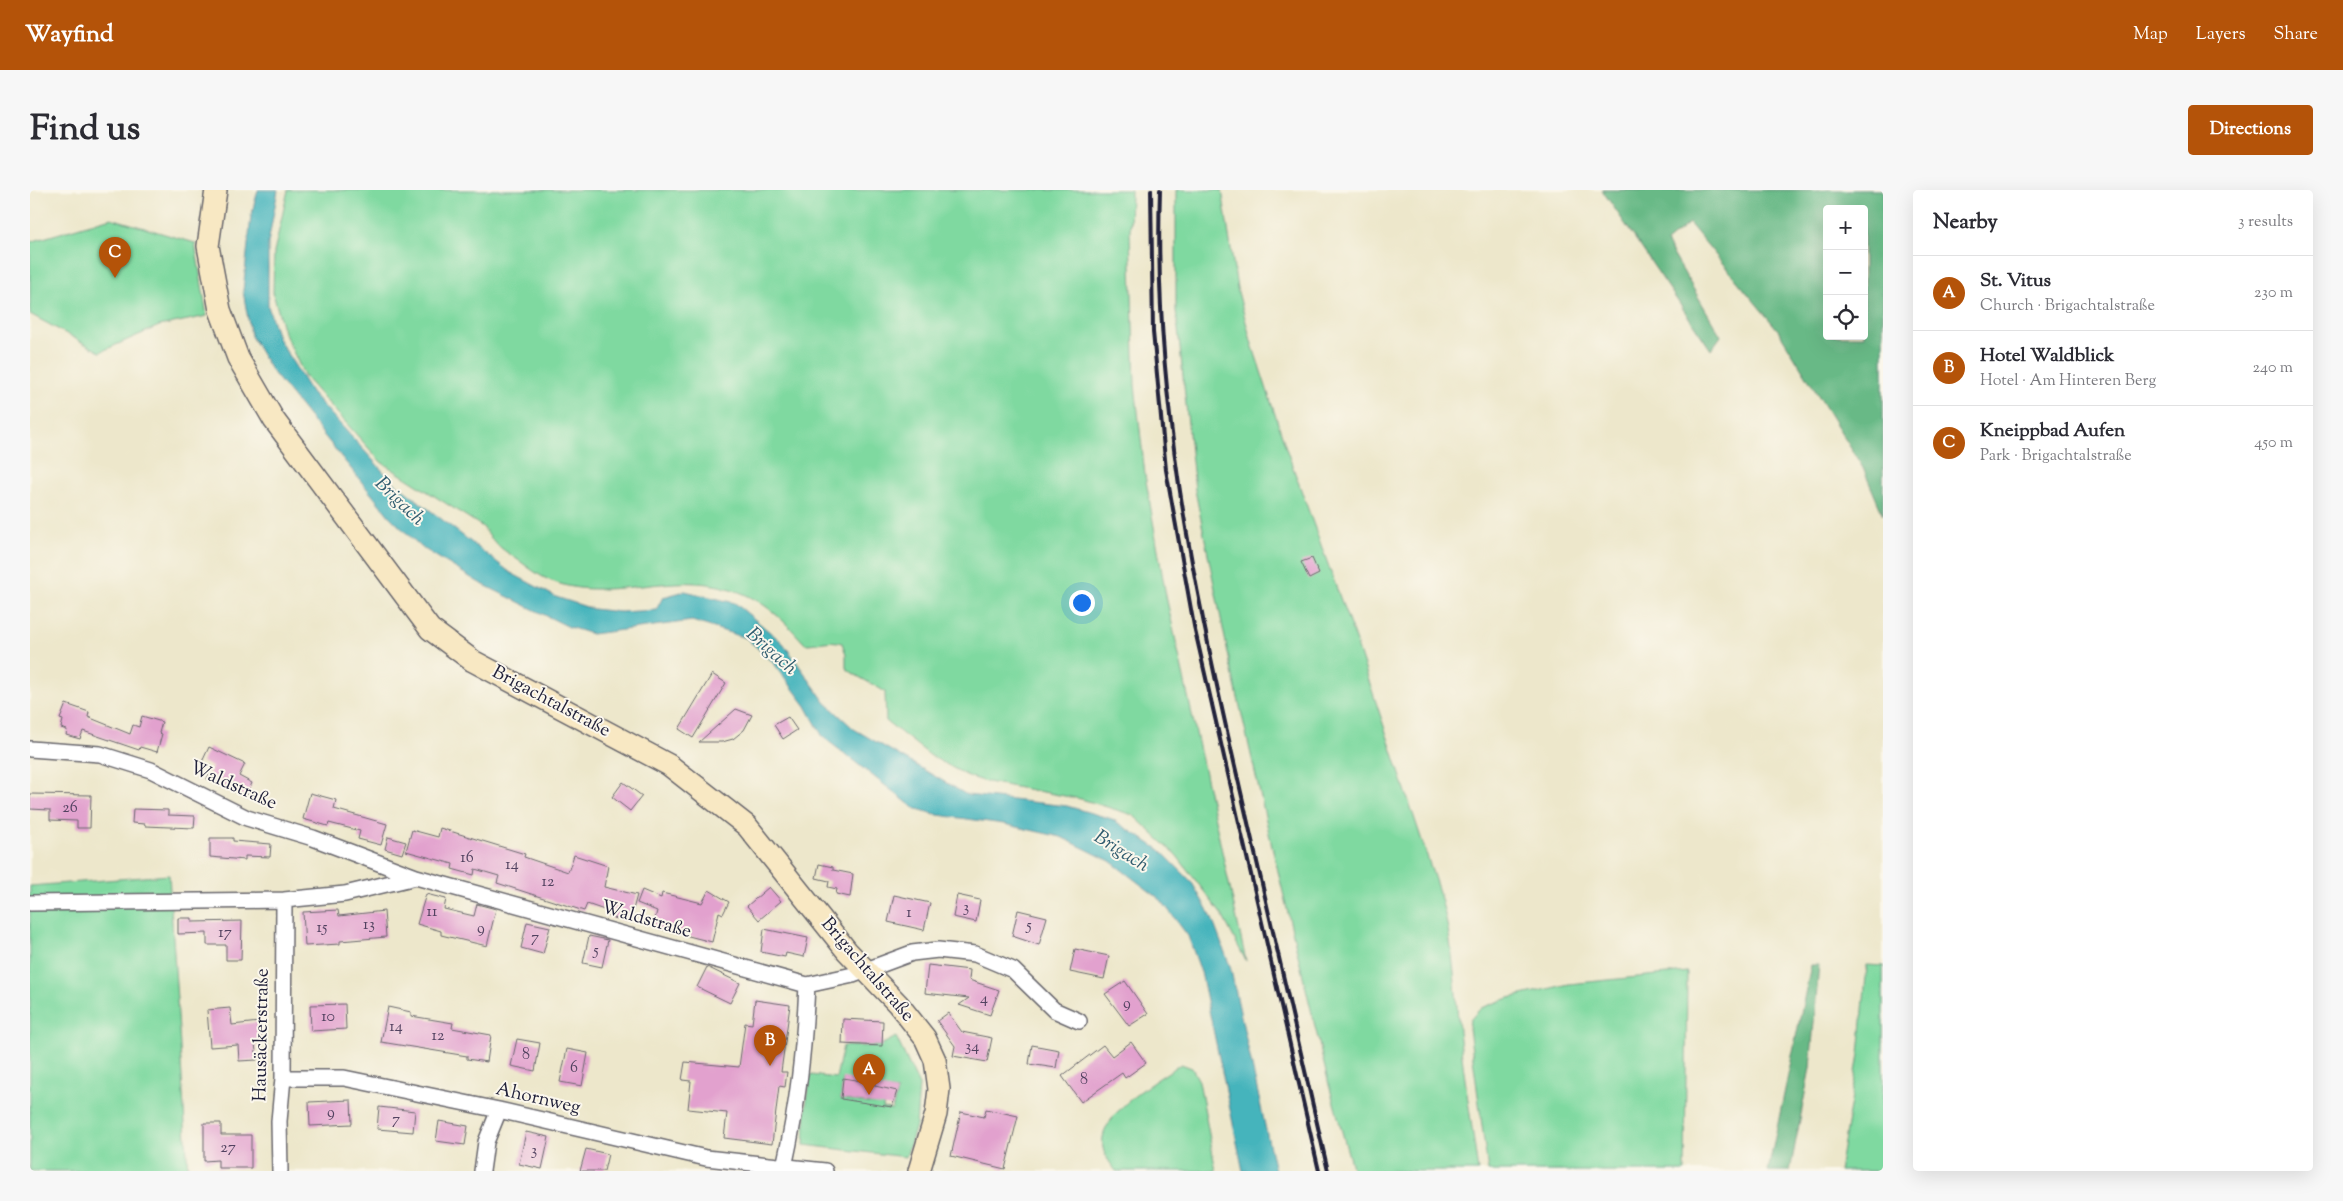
<!DOCTYPE html>
<html lang="en">
<head>
<meta charset="utf-8">
<style>
	:root { --surface:#fff; --page:#f7f7f7; --text:#2b2b33; --muted:#7c7c81; --line:#e1e1e2; --accent:#b45309 }
	body { margin:0; font-family:"Sorts Mill Goudy",serif; background:var(--page); color:var(--text) }
	.controls { position:absolute; right:15px; top:15px; display:grid; overflow:hidden; border-radius:5px; box-shadow:0 5px 20px #0002 }
	.controls button { width:45px; height:45px; display:grid; place-items:center; padding:0; border:0; border-bottom:1px solid var(--line); background:var(--surface); color:var(--text); font:25px sans-serif }
	.you { position:absolute; left:1051px; top:412px; width:18px; height:18px; margin:-12px; border:4px solid #fff; border-radius:50%; background:#1a73e8; box-shadow:0 0 0 8px #1a73e833 }
	.badge { display:grid; place-items:center; width:32px; height:32px; border-radius:50%; background:var(--accent); color:#fff; font-size:16px; font-weight:700 }
	.pin { position:absolute; translate:-50% -41px; filter:drop-shadow(0 1px 2px #0008) }
	.pin::after { content:''; position:absolute; top:26px; width:18px; height:15px; background:inherit; clip-path:polygon(0 0,100% 0,50% 100%) }
	.list { margin:0; padding:0; list-style:none }
	h2 { display:flex; justify-content:space-between; align-items:center; height:65px; margin:0; padding:0 20px; font-size:21px }
	h2 small { font-size:16px; font-weight:400; color:var(--muted) }
	.list li { display:grid; grid-template-columns:32px 1fr auto; gap:15px; align-items:center; box-sizing:border-box; height:75px; padding:0 20px; border-top:1px solid var(--line) }
	.list b { display:block; font-size:19px; white-space:nowrap }
	.list p { margin:0; font-size:16px; white-space:nowrap; color:var(--muted) }
	.list em { font-size:16px; font-style:normal; color:var(--muted) }
	.icon { flex:none; width:28px; height:28px; fill:none; stroke:currentColor; stroke-width:2; stroke-linecap:round; stroke-linejoin:round }
	.map { position:relative; flex:none; width:1853px; height:981px; overflow:hidden; border-radius:5px }
	header { display:flex; align-items:center; gap:30px; box-sizing:border-box; height:70px; padding:0 25px; background:var(--accent); color:#fff }
	header strong { font-size:24px }
	nav { display:flex; gap:28px; margin-inline-start:auto; font-size:18px }
	.intro { display:flex; align-items:center; justify-content:space-between; box-sizing:border-box; height:120px; padding:0 30px }
	h1 { margin:0; font-size:35px }
	.button { padding:12px 22px; border-radius:5px; background:var(--accent); color:#fff; font-size:18px; font-weight:700 }
	main { display:flex; gap:30px; padding:0 30px }
	aside { flex:1; background:var(--surface); border-radius:5px; box-shadow:0 5px 20px #0002 }
	.map>svg:first-child { display:block }
</style>
</head>
<body>
<header>
<strong>Wayfind</strong>
<nav><a>Map</a><a>Layers</a><a>Share</a></nav>
</header>
<div class="intro"><h1>Find us</h1><a class="button">Directions</a></div>
<main>
<div class="map">
<svg width="1853" height="981" viewBox="0 0 1853 981">
	<rect width="100%" height="100%" fill="#fbf7ec"/>
	<filter id="ink" filterUnits="userSpaceOnUse"><feTurbulence type="fractalNoise" baseFrequency=".02" numOctaves="2"/><feDisplacementMap in="SourceGraphic" scale="10" xChannelSelector="R" yChannelSelector="G"/><feConvolveMatrix kernelMatrix="1 2 1 2 8 2 1 2 1" color-interpolation-filters="sRGB"/></filter>
	<filter id="wash" filterUnits="userSpaceOnUse"><feTurbulence type="fractalNoise" baseFrequency=".0096" numOctaves="4" result="noise"/><feDisplacementMap in="SourceGraphic" scale="20" xChannelSelector="R" yChannelSelector="G"/><feGaussianBlur stdDeviation="1.12" result="paint"/><feColorMatrix in="noise" values="0 0 0 0 0 0 0 0 0 0 0 0 0 0 0 0 0 1.4 0 .05"/><feComposite in="paint" operator="in"/></filter>
	<g filter="url(#wash)">
		<rect width="100%" height="100%" fill="#ede7cb"/>
		<!-- green -->
		<path fill="#7fd9a0" stroke="#507e6e" fill-rule="evenodd" d="M258 0H1101L1100 44 1105 195 1115 285 1136 406 1216 771 1192 725 1147 666 1103 625 1051 609 952 591 936 585 901 566 856 531 855 502C842 493 828 488 816 478V464L812 453C799 449 789 454 775 454 749 425 729 405 689 396 633 383 570 414 517 389 508 385 499 378 491 372 474 360 465 356 453 337L351 272 275 187 254 142 243 103 244 62Z
			M1146 0H1192L1207 98 1221 151 1257 261 1325 449 1410 705C1423 750 1425 795 1429 841 1434 888 1442 935 1448 981H1323L1299 895 1241 652 1200 473 1165 300 1146 120Z
			M81 28 165 53 177 126 129 136 70 162 0 124V52Z
			M139 685 158 981H0V696Z
			M1837 775 1853 776V981H1809L1829 865Z
			M1657 782 1655 981H1458L1439 838 1440 830 1451 818 1479 808 1539 794Z
			M866 847 889 895 886 936 876 967 774 955 776 915 781 885 806 888 813 856H849ZM813 889 845 893V897L867 901 862 920 853 919 854 912 842 914 811 909Z
			M1151 874 1162 878 1169 891 1186 981H1086C1081 974 1075 967 1073 958 1066 925 1128 889 1151 874Z"/>
		<!-- forest -->
		<path fill="#67b986" stroke="#446e60" fill-rule="evenodd" d="M1572 0H1853V325L1833 278 1748 140 1659 33 1636 52 1691 146 1681 160ZM1797 19H1834V146H1797Z
			M1781 775H1789L1780 878 1760 981H1738Z"/>
		<!-- water -->
		<path fill="#44b4bc" stroke="#336b7c" d="M228 0H248L238 53V116L248 148 281 202 361 290 481 383 526 407 563 419 590 422 626 420 633 407 655 401 705 413 753 453 795 512 824 539 937 605 1037 616 1082 629 1130 660 1161 691 1181 726 1200 776 1245 981H1213L1171 782 1158 746 1131 710 1080 671 1031 647 974 634 908 625 884 618 793 547 776 516 743 472 716 448 662 431 562 444 539 437 448 392 391 357 360 327 241 180 221 146 213 101 221 26Z"/>
		<g id="blocks">
			<!-- building -->
			<path fill="#e2a1ce" d="M1282 368 1289 384 1279 389 1271 372Z
				M682 484 696 493 663 548 649 539Z
				M36 514 59 522 58 527 100 544 103 535 109 537 112 526 132 532 129 543 132 544 127 562 110 557 109 560 53 541 50 549 36 545 37 540 31 538 33 530 30 529Z
				M706 519 722 525 714 540 703 549 692 552H669Z
				M758 527 767 540 753 549 744 535Z
				M179 557 215 574 209 586 222 593 216 607 177 589 182 577 172 572Z
				M593 592 612 606 600 621 582 607Z
				M280 603 306 610 304 619 357 634 351 655 328 649 330 641 299 633 298 636 273 629Z
				M0 604 61 605 60 638H47V631L20 630V620L0 619Z
				M103 619 138 620V625L165 626 164 638 115 636V634L102 633Z
				M410 638 495 664 494 667 538 682 544 665 578 676 574 697 607 705 601 727 598 726 597 731 579 727 580 722 557 714 554 721 467 693 469 686 445 679 444 685 422 679 423 674 376 661 382 640 408 647Z
				M358 647 376 652 372 664 355 659Z
				M180 648H203V651L241 654 240 667 215 666V670L180 667Z
				M789 674 803 677V680L823 684 820 707 806 704 807 699 798 697 799 691 786 688Z
				M739 697 751 711 729 730 717 716Z
				M612 700 631 708 632 703 672 713 679 700 699 712 693 724 689 722 682 752 623 737 627 721 607 713Z
				M396 704 416 709 414 719 444 726 447 714 466 719 457 756 411 745V741L387 734Z
				M864 705 900 713 894 740 858 732Z
				M927 705 950 710 946 732 923 727Z
				M308 720 309 726 354 721 356 747 310 751V754L275 756 273 722Z
				M988 720 1017 727 1009 755 982 746Z
				M148 728H162V732L212 731 211 770H196V755H177V743L148 744Z
				M497 732 520 737 513 764 491 758Z
				M734 739 778 748 774 767 756 763 755 767 731 762Z
				M559 746 578 750 572 777 553 773Z
				M1045 759 1079 766 1074 789 1040 782Z
				M898 775 940 780 939 790 969 800 960 825 929 815 939 808 895 803Z
				M677 777 710 793 700 813 667 797Z
				M1095 791 1118 824 1099 836 1075 804Z
				M725 810 760 815 751 882H757L755 897 749 896 742 954 694 948 697 923 658 919 661 891 652 890 655 872 709 877 715 833 722 834Z
				M315 814 316 839 281 841 280 815Z
				M358 817 381 822V826L423 833 422 838 461 845 457 872 437 869V866L351 852Z
				M200 818 202 835 229 832 231 853H225L227 870 209 871 208 855 180 857 177 820Z
				M918 823 932 842 962 848 957 872 923 866 925 856 907 831Z
				M813 829 853 831 852 856 812 854Z
				M487 849 510 853 505 881 481 876Z
				M1101 852 1116 873 1095 888 1092 883 1051 912 1032 886 1073 855 1082 866Z
				M1002 855 1029 860 1026 878 999 874Z
				M537 859 558 863 552 896 530 892Z
				M813 888 845 893V896L867 901 862 917 811 909Z
				M321 910 322 934 280 936 279 912Z
				M349 917 385 921 383 942 347 939Z
				M956 919 988 926 975 979 921 966 931 922 954 927Z
				M409 931 438 936 435 955 406 951Z
				M174 933H191V945H221V978H188V970L174 971Z
				M496 942 519 947 512 979 489 974Z
				M556 959 578 964 574 981H550Z"/>
		</g>
	</g>
	<g filter="url(#ink)">
		<use href="#blocks" fill-opacity="0" stroke="#69676d" stroke-width="1"/>
		<g fill="none" stroke-linecap="round" stroke-linejoin="round">
			<defs>
				<path id="street" d="M0 559 70 564 121 580 217 628 283 648 386 687 777 795 823 785 882 763 908 760 945 764 983 780 1024 820 1049 831
					M0 713 254 710 315 704 386 687
					M253 888H314L469 920 676 968 795 981
					M754 977C768 914 774 860 777 795
					M250 981 249 931 253 888 254 710
					M452 981 456 952 469 920"/>
				<path id="secondary" d="M186 0 178 56 190 120 208 168 244 230 400 439 443 471 639 575 717 636 817 761 868 814 895 848 905 870 909 899 906 924 889 981"/>
			</defs>
			<!-- street casing -->
			<use href="#street" stroke="#69676d" stroke-width="18"/>
			<!-- secondary casing -->
			<use href="#secondary" stroke="#69676d" stroke-width="24"/>
			<!-- street -->
			<use href="#street" stroke="#fff" stroke-width="15"/>
			<!-- secondary -->
			<use href="#secondary" stroke="#f8e8c3" stroke-width="21"/>
			<!-- rail -->
			<path stroke="#22223b" stroke-width="4" d="M1121 0 1123 142 1136 280 1164 436 1289 981
				M1130 0C1123 200 1162 391 1207 585 1237 717 1268 849 1298 981"/>
		</g>
	</g>
	<g text-anchor="middle" dominant-baseline="central" stroke-width="4" stroke-linejoin="round" paint-order="stroke">
		<!-- number labels -->
		<g font-size="16" fill="#524260">
			<text x="40" y="618">26</text>
			<text x="437" y="668">16</text>
			<text x="482" y="675">14</text>
			<text x="518" y="692">12</text>
			<text x="936" y="718">3</text>
			<text x="402" y="722">11</text>
			<text x="879" y="723">1</text>
			<text x="339" y="735">13</text>
			<text x="999" y="736">5</text>
			<text x="292" y="738">15</text>
			<text x="451" y="739">9</text>
			<text x="195" y="743">17</text>
			<text x="505" y="748">7</text>
			<text x="566" y="761">5</text>
			<text x="954" y="809">4</text>
			<text x="1097" y="814">9</text>
			<text x="298" y="827">10</text>
			<text x="366" y="837">14</text>
			<text x="408" y="846">12</text>
			<text x="942" y="857">34</text>
			<text x="496" y="865">8</text>
			<text x="544" y="878">6</text>
			<text x="1054" y="890">8</text>
			<text x="301" y="923">9</text>
			<text x="366" y="930">7</text>
			<text x="198" y="958">27</text>
			<text x="504" y="961">3</text>
		</g>
		<!-- street labels -->
		<g font-size="19" fill="#22223b" stroke="#fbf7ec">
			<text transform="translate(521 512) rotate(28)">Brigachtalstraße</text>
			<text transform="translate(203 596) rotate(24)">Waldstraße</text>
			<text transform="translate(616 730) rotate(16)">Waldstraße</text>
			<text transform="translate(837 780) rotate(49)">Brigachtalstraße</text>
			<text transform="translate(232 845) rotate(-89)">Hausäckerstraße</text>
			<text transform="translate(508 909) rotate(13)">Ahornweg</text>
		</g>
		<!-- water labels -->
		<g font-size="20" font-style="italic" fill="#305c6f" stroke="#fbf7ec">
			<text transform="translate(369 312) rotate(44)">Brigach</text>
			<text transform="translate(741 462) rotate(42)">Brigach</text>
			<text transform="translate(1091 662) rotate(32)">Brigach</text>
		</g>
	</g>
</svg>
<div class="controls">
<button>+</button>
<button>−</button>
<button><svg class="icon" aria-label="locate" viewBox="0 0 24 24"><circle cx="12" cy="12" r="6"/><path d="M12 2v4M12 18v4M2 12h4M18 12h4"/></svg></button>
</div>
<div class="you"></div>
<div class="pin badge" style="left:839px;top:905px">A</div>
<div class="pin badge" style="left:740px;top:876px">B</div>
<div class="pin badge" style="left:85px;top:88px">C</div>
</div>
<aside>
<h2>Nearby<small>3 results</small></h2>
<ul class="list">
<li><span class="badge">A</span><div><b>St. Vitus</b><p>Church · Brigachtalstraße</p></div><em>230 m</em></li>
<li><span class="badge">B</span><div><b>Hotel Waldblick</b><p>Hotel · Am Hinteren Berg</p></div><em>240 m</em></li>
<li><span class="badge">C</span><div><b>Kneippbad Aufen</b><p>Park · Brigachtalstraße</p></div><em>450 m</em></li>
</ul>
</aside>
</main>
</body>
</html>
